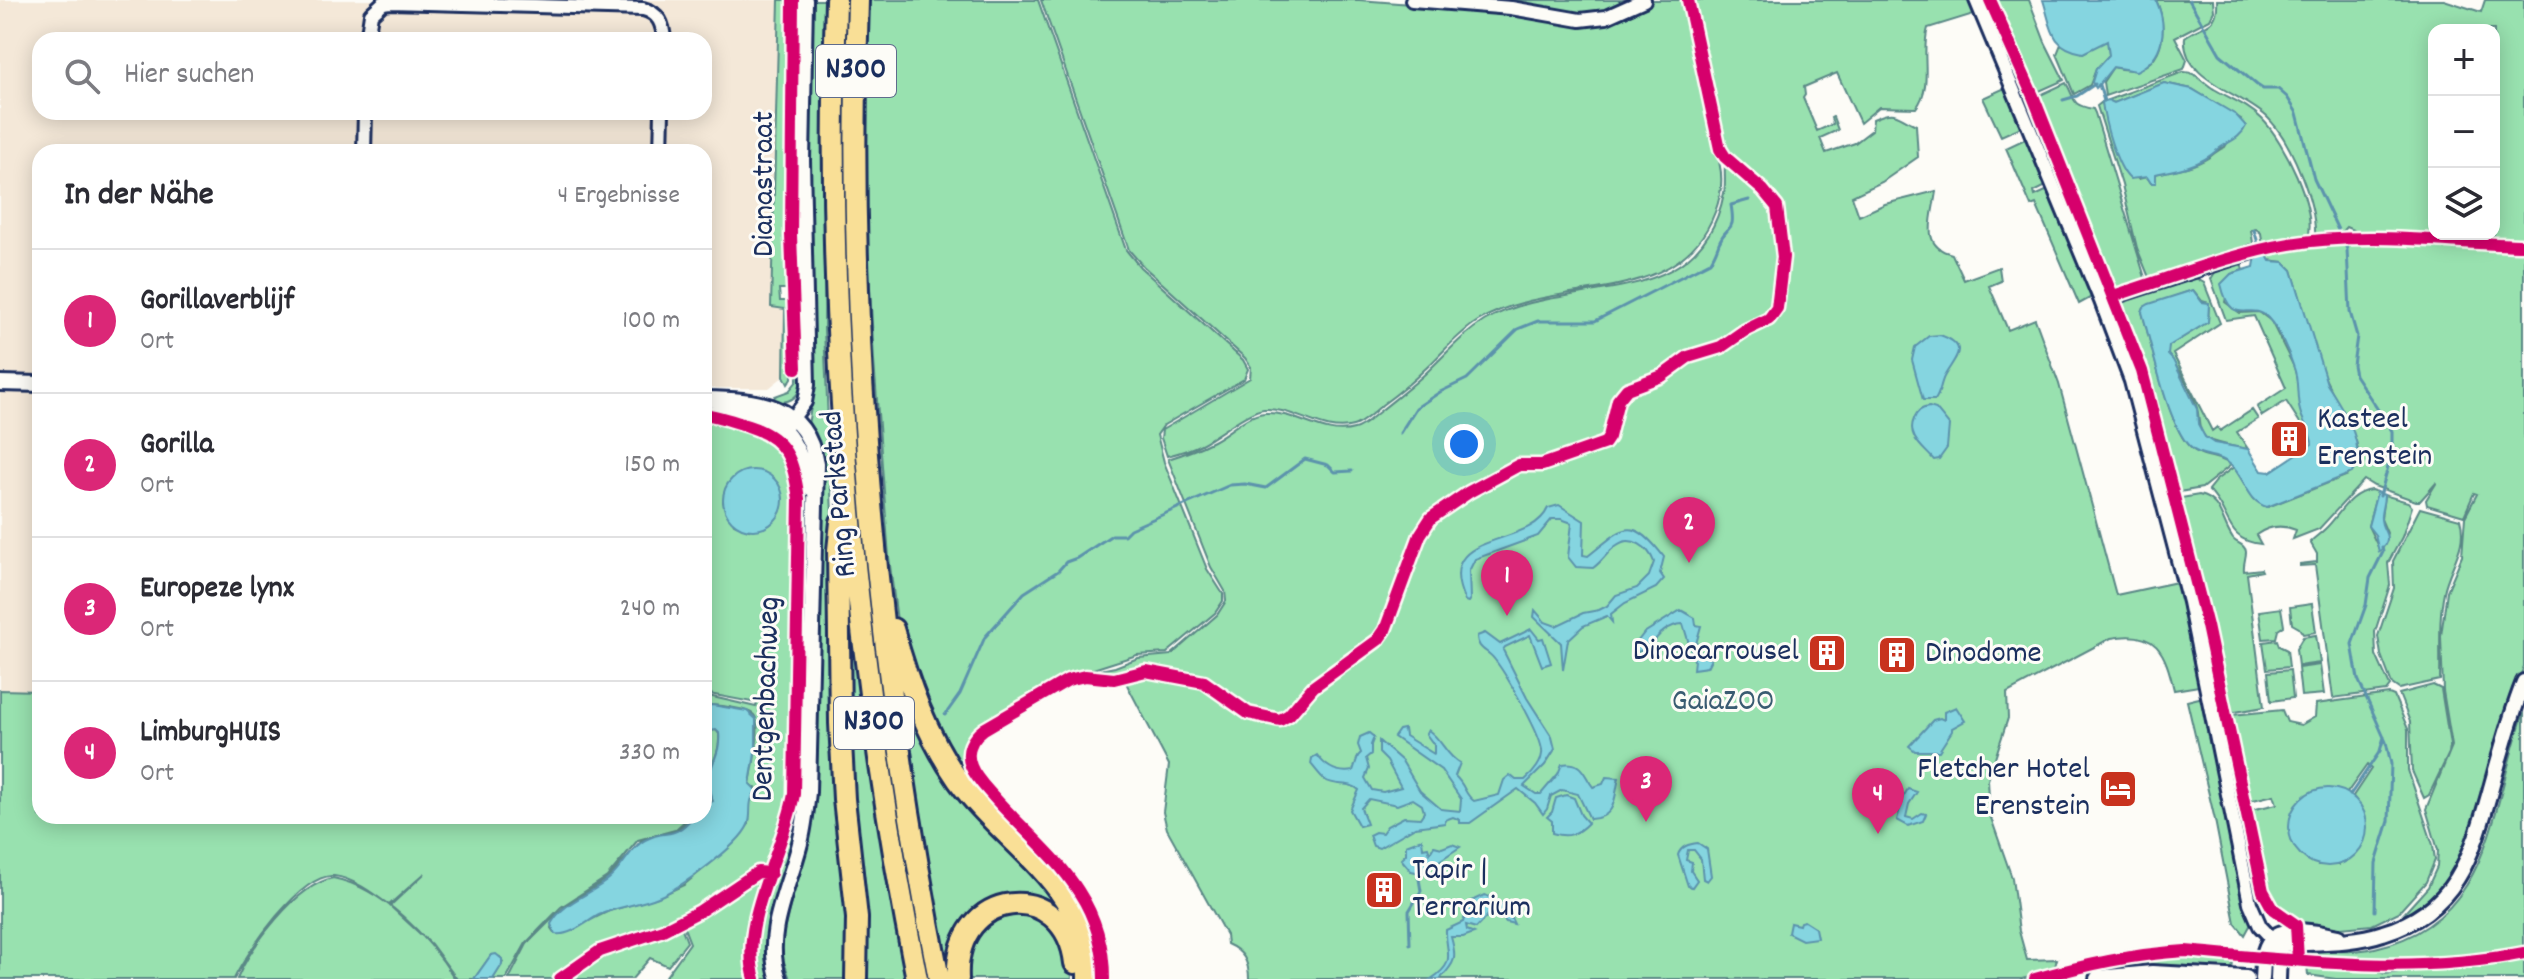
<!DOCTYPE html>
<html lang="de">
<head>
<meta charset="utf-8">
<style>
	:root { --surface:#fff; --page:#f7f7f7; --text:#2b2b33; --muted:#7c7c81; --line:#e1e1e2; --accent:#db2777 }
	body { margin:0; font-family:Dekko,sans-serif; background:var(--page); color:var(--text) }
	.controls { position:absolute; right:24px; top:24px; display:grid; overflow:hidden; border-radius:16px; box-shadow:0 4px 20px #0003 }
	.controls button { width:72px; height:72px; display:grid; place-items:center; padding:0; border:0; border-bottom:2px solid var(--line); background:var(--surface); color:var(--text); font:40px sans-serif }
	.you { position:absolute; left:1464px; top:444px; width:28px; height:28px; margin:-20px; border:6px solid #fff; border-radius:50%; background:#1a73e8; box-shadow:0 0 0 12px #1a73e833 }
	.badge { display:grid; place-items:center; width:52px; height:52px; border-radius:50%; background:var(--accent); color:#fff; font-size:26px; font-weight:700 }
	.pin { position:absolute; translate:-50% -66px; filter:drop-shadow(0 2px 4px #0008) }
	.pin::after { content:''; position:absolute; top:42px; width:28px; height:24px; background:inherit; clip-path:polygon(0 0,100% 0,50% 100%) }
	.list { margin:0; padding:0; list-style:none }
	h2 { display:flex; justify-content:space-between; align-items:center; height:104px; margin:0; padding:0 32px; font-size:34px }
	h2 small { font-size:26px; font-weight:400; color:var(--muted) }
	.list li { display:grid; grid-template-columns:52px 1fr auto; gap:24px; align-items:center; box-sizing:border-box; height:144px; padding:0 32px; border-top:2px solid var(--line) }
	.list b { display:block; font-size:30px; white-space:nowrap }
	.list p { margin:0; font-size:26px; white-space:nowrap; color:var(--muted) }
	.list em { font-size:26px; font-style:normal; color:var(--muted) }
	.icon { flex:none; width:44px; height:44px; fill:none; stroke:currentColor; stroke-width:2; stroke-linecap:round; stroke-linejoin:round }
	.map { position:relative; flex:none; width:2524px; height:979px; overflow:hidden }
	.search { position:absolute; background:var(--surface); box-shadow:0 4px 20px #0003; left:32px; top:32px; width:680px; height:88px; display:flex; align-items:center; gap:20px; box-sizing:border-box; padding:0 28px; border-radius:24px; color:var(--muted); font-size:30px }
	.panel { position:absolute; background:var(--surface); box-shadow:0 4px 20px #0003; left:32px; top:144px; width:680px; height:680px; border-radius:24px }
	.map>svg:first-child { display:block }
</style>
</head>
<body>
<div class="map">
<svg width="2524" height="979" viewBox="0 0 2524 979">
	<rect width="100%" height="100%" fill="#fdfcf7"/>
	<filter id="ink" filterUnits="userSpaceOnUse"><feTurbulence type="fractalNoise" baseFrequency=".0125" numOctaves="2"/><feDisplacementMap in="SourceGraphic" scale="16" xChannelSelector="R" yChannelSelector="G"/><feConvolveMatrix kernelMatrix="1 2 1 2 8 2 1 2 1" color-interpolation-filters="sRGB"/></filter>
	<g filter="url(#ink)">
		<!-- built -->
		<path fill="#f4e8d8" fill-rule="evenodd" d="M0 0H779L771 306 785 308 784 376 769 388H704V152H40V816L0 820ZM40 40H704V112H40Z"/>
		<!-- green -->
		<path fill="#98e1af" stroke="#5a8886" stroke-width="2" fill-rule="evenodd" d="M779 0H790V289H779L780 301H790L792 378 788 384 784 376 785 309 771 307Z
			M812 0H828L824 329 852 979H790L782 956V939L813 811 817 746 821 515 808 425 814 389 809 201Z
			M842 0H851V285L933 979H923L870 653 843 330Z
			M864 0H1038L1126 250 1140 267 1243 360 1248 369 1244 379 1164 425 1157 435 1164 462 1207 569 1223 594V601L1215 613 1167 653 1137 655 1068 677 981 727C964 741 962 759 973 778 1025 839 1100 891 1100 979H1093L1089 944 950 761 899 637 889 557 874 361 863 158Z
			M1041 0H1359L1502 11 1569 23 1630 11 1654 0H1683L1714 148C1724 169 1723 191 1715 212 1677 312 1554 274 1478 321 1457 334 1442 354 1424 370 1411 383 1397 394 1382 405 1374 412 1363 423 1353 426 1324 435 1294 407 1264 409 1249 410 1217 436 1201 444 1190 450 1179 453 1167 456L1161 438 1162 430 1245 381 1250 378 1251 367 1245 358 1143 266 1129 250Z
			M1466 0H1634L1618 9 1585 16Z
			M1691 0H1971L1977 13 1928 28C1920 54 1934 85 1916 108L1879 107 1860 123 1837 73 1804 87 1805 95 1803 98 1817 131 1833 124 1831 118 1833 117 1838 130 1820 138 1826 153 1855 143 1872 130 1873 119C1898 108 1895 116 1916 125L1918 157 1882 182 1852 196 1859 216 1885 204 1936 191C1933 217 1919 246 1952 254L1964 280 1999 267 2001 281 1989 286 2008 330 2035 319 2059 384 2116 595 2177 582 2199 686 2174 690C2165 652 2157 629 2111 638L2007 693 2008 718 1988 780 1990 815 2012 878 2019 931 2027 960 2057 959 2054 970 2022 979H1249C1249 961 1243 951 1227 944L1226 935 1167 829 1163 812 1169 765 1125 681 1147 675 1199 684 1248 718 1264 722H1286L1293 716 1312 692 1362 659 1384 640 1423 535 1433 521 1516 470 1524 467 1540 469 1605 447 1611 441 1620 407 1629 392 1661 380 1687 362 1726 347 1777 315C1791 288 1792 218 1772 194 1757 176 1734 166 1723 146Z
			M1996 0H2029L2045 42 2064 80 2035 93Z
			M2156 0H2213L2214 11 2210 19 2175 37 2187 60 2184 69 2105 96 2103 82 2113 67C2159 82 2172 34 2156 0Z
			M2217 0H2444L2481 12 2485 0H2524V242L2362 234 2346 227 2338 236 2315 238C2317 205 2292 143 2269 119 2244 93 2181 81 2185 37 2203 23 2219 29 2217 0ZM2434 30H2494V234H2434Z
			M2105 41 2108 43 2109 55 2096 69 2090 85 2074 94 2057 54 2061 44 2083 53Z
			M2183 72C2196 71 2203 83 2214 89 2231 99 2248 105 2262 119 2284 141 2317 208 2308 238L2263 247 2261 233 2256 229 2251 230 2254 249 2150 280 2137 248 2122 185 2097 106 2102 102 2108 128 2138 179 2147 177 2151 183 2156 182 2155 174C2173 170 2192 168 2208 158 2215 154 2216 150 2225 147L2241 119 2192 89 2164 83 2114 103 2108 100Z
			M2066 83C2077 101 2069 104 2093 109L2095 113 2146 281 2117 289 2036 97Z
			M2007 87 2023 123 2021 127 2001 136 1983 98Z
			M2026 101 2106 290 2105 291 2022 102Z
			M2025 139 2029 140 2048 185 2034 192 2035 196 2050 189 2092 291 2090 298 2079 304 2036 204 2031 206 2006 148Z
			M1725 163C1741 176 1760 188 1771 206 1785 228 1780 287 1771 311L1719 344 1689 353 1656 375 1630 382 1623 387 1614 402 1602 441 1541 460 1516 462 1456 496 1426 517 1416 534 1378 634 1364 648 1309 684 1284 714 1269 715 1253 711 1211 681 1200 677 1143 667 1117 675 1090 672 1115 667 1138 658 1171 655 1217 615 1226 601 1225 591 1211 567 1168 459C1184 454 1198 449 1213 441 1229 433 1247 414 1265 413 1296 411 1324 438 1354 429 1363 427 1371 418 1379 412 1396 398 1414 385 1430 369 1448 352 1463 334 1484 321 1566 273 1700 317 1724 193 1726 183 1724 173 1725 163Z
			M2355 241 2524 249V666L2496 743 2472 834 2461 862 2435 895 2399 919 2428 887 2437 867 2438 850 2426 809 2452 746 2443 691 2441 636 2447 591 2462 556 2465 517 2477 494 2474 493 2464 516 2427 505 2426 500 2437 482 2420 501H2416L2374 486 2364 480 2319 529 2293 539 2296 530C2281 524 2268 526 2256 535L2261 544C2224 541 2231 511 2208 490L2216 480 2234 467 2254 499 2268 507 2348 475C2360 467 2360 454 2356 441L2321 370 2292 270 2284 262 2268 260 2265 252 2306 244Z
			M2240 260 2243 270 2231 274 2225 302 2240 313 2259 312 2271 321 2294 367 2313 438 2311 440 2286 401 2262 416 2257 407 2286 388 2254 316 2226 320 2211 279 2217 269Z
			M2194 277 2204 283 2220 323 2173 354 2212 431 2217 427 2220 431 2252 410 2258 419 2237 432 2248 449C2241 448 2210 442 2206 438 2197 429 2200 418 2197 408 2191 389 2178 368 2167 353L2169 346 2208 322 2209 303 2202 301 2193 290 2144 307 2142 312C2151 342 2169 430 2191 448 2203 459 2219 455 2231 465L2202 488 2179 492 2151 384 2120 299Z
			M796 302H800C800 320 806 377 799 391 794 402 783 403 772 402L775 396 789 391 797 381Z
			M704 416C760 425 784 435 795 494L792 778 785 821 771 863 757 868 700 907 671 922 601 946 554 979H509L527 944 563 908 609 877 641 841 676 831 694 816 678 833 651 837 610 878 568 905 553 920 551 928 555 934H562L609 911 658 897 684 885 725 851 749 824 750 799 756 788 750 784C752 770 763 725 754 715 748 709 737 709 729 707 721 706 713 704 704 706V695L756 707 757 703 704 693ZM747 471C766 470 779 480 783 499L749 530 734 524 723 502C725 487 732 476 747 471Z
			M765 423 790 444 806 490 808 521C806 613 810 711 800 801 793 859 756 924 770 979H758L754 955 757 926 788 832 798 785 803 524C802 487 799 449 766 427Z
			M2371 490 2377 492 2368 526 2380 551 2387 533 2381 519 2384 495 2408 502 2412 507 2402 537 2388 563 2390 585 2375 632 2376 655 2390 686 2386 691 2333 698 2315 565 2300 566V564L2317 562V554L2310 542C2315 537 2320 534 2325 529 2340 515 2348 493 2371 490Z
			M2199 495C2222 500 2221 522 2233 539 2237 544 2245 544 2246 552 2246 558 2243 564 2244 571L2261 569 2262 571 2247 574 2264 707 2235 712 2231 711 2208 604 2181 498Z
			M2420 508 2460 519C2468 548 2449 566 2444 592 2438 621 2441 650 2440 680L2399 689 2392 684 2381 655 2378 636 2394 588 2393 561Z
			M2312 604 2316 632 2303 634 2299 628 2292 624 2290 607Z
			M2281 608 2284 626 2278 630 2276 638 2263 639 2259 611Z
			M849 613 859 662 910 979H859L848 798Z
			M2316 635 2320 663 2298 666 2296 649 2303 637Z
			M2277 640 2279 646 2287 650 2289 667 2267 669 2263 642Z
			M2320 665 2324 694 2301 696 2298 668Z
			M900 667 924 730 1050 886 1069 929 995 904 954 979H946L900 711Z
			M2290 670 2293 698 2271 701 2268 672Z
			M2433 685 2441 689 2450 745 2449 753 2429 795 2424 798 2412 771 2410 722 2399 694Z
			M0 690 40 691V816H690L675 830 638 840 607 877 561 907 526 943 506 979H493L503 962 500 957 491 955 474 979H457L431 944 390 906 425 873 389 905C374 894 353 878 334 876 301 873 247 952 234 979H0Z
			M2389 694 2394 696 2408 729V770L2433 845 2435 860 2426 882 2399 912 2372 925 2341 928 2305 925 2281 912 2273 903 2268 891 2251 810 2277 804 2274 795 2249 801 2232 715 2282 710 2287 722 2301 725 2315 717 2316 704ZM2367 765 2371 769 2353 796 2365 815 2366 835 2339 865H2318L2290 819C2303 790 2318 785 2347 793Z
			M2203 697 2252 922 2245 935 2235 923 2215 820 2187 701Z
			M2524 713V949C2454 967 2379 964 2307 958V951C2329 951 2352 953 2375 948 2494 922 2490 806 2524 713Z
			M704 724 710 731 716 730 719 734C721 763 699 770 712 801L704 806 710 798 704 781Z
			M759 876 764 882C753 915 743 945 752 979H664L690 943 683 925Z
			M333 878C383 888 429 937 455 979H237C251 946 296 885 333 878Z
			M1006 910 1047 918 1071 963 1072 979H962L967 943Z
			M681 926 687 942 668 966 650 958 632 979H566L607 952 651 939Z
			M2524 956V979H2336L2308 975 2307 964 2372 970 2385 974Z
			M2174 958 2233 961 2232 973 2109 971 2108 967Z"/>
		<!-- water -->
		<path fill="#85d5e0" stroke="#5b93ac" stroke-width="2" d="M2043 0H2156C2168 26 2165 58 2136 71L2113 67 2096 88 2092 82 2096 69 2109 55 2107 41 2083 53C2049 47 2052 27 2043 0Z
			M2164 83 2192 89 2236 115 2246 126C2240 140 2226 142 2216 151 2199 166 2179 169 2156 174V183H2151L2147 177 2130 179C2116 167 2104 121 2102 102L2108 100 2114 103Z
			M2265 252 2270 261 2284 262 2292 270 2327 384C2342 408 2369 446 2352 473L2267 507C2248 502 2245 479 2232 466 2220 453 2201 459 2189 446 2166 420 2152 346 2142 312L2144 307 2149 304 2193 290 2202 302 2209 303 2208 322 2169 346 2168 355 2173 360 2197 409 2198 424 2205 437 2214 443 2248 449 2262 471 2270 472 2312 444C2312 434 2303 423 2300 411 2296 397 2299 381 2294 368 2289 352 2279 330 2268 318 2250 299 2232 331 2221 284L2231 274 2254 267 2256 255Z
			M1940 335C1970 346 1956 356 1945 375 1940 383 1941 392 1935 400H1923L1912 360 1915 347 1929 336Z
			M1929 407 1936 409 1949 425 1947 448 1939 459 1934 460C1924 448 1906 437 1914 419 1917 411 1921 408 1929 407Z
			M723 500a30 30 0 1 1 60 0a30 30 0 1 1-60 0Z
			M2377 492 2384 495C2384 502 2382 507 2381 515 2379 533 2397 534 2379 552L2375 535 2368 526Z
			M1559 505 1584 521 1583 555 1588 556C1623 529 1630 512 1664 557L1660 573 1664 579 1656 588 1625 603 1611 614 1612 622 1607 616 1583 626 1568 640 1563 670 1561 643 1534 617 1535 610 1545 622 1556 626 1583 613 1599 610 1607 606 1616 595 1637 588 1649 576 1654 562C1649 548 1632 534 1617 545 1608 551 1603 561 1593 568L1576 567 1568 557 1572 523 1561 519H1552L1538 536 1475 559 1469 571 1470 599 1468 602 1465 601C1431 528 1530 550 1548 508Z
			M1681 610 1695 618 1696 625 1701 626 1696 644 1702 655 1711 659 1707 667 1693 669 1694 660 1683 624C1671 624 1655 635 1653 646L1635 653 1634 646 1644 633Z
			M1531 629 1539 639 1543 638 1551 663 1542 666 1530 635 1505 647 1503 650 1527 698 1552 737 1555 749 1545 765 1524 786 1536 794H1541L1558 774 1562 764C1583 761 1583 774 1593 787L1603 784 1606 777 1619 778C1614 798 1617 818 1590 819L1578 794 1562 790 1551 796 1547 809 1543 814 1535 803 1518 789 1470 823H1460V820L1453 817 1445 820V823L1415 827 1379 848 1373 846 1369 835 1375 832 1382 833 1387 826 1404 817 1420 818 1424 812 1422 805 1413 799 1397 805 1369 799 1361 808 1367 824 1359 826 1350 810 1359 790C1350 781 1336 787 1325 780 1322 778 1315 769 1311 764L1312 758 1317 755C1325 766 1337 774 1353 771L1358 756 1361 753 1358 745 1360 737 1369 733 1374 737 1371 745V754L1366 758 1369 769 1365 778 1372 790 1383 792 1401 787 1387 761 1379 753V741L1402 761 1420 791 1441 809 1460 811 1461 799 1441 770 1394 737 1399 730 1404 729 1405 736 1434 754V745L1426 734 1428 730C1442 739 1446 756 1460 763L1455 776C1466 786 1464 794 1474 801L1499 795 1504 780 1510 775 1516 780H1525C1532 774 1541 764 1542 754 1545 740 1505 673 1495 660 1488 650 1477 650 1477 636L1485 633 1500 644Z
			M712 705 747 711 756 719V747L750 784 757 791C746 801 753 813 748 825 739 846 679 889 658 897 639 905 618 906 599 915 586 922 571 936 555 934L551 924C564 900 592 895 611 877 623 867 631 847 645 840 670 827 670 843 694 816H704V806L713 801C699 772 722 761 719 733L716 730 710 731 704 724V706Z
			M1956 707 1965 721 1952 728V731L1939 751H1915L1909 746 1933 720 1940 718 1944 720V712Z
			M2289 827a39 39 0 1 1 78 0a39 39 0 1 1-78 0Z
			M1908 789 1917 792 1909 804 1906 817 1913 819 1922 813 1926 814 1923 821 1908 826 1897 820 1903 797Z
			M1566 795 1574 798 1581 815 1588 823C1576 835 1568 838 1552 833V821L1547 817 1552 812 1556 798Z
			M1422 839 1423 848 1428 847 1430 853 1434 846 1442 848 1452 844 1460 847 1421 873 1411 871 1401 859 1406 854V845Z
			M1698 843 1707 849 1711 876 1707 881 1703 879 1701 859 1694 850H1688L1686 860 1692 862 1691 871 1697 880 1692 887 1688 886 1678 855C1681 846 1689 844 1698 843Z
			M1485 895 1505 905 1514 924 1506 922 1496 911 1490 913 1476 928 1466 925 1467 930 1474 933 1463 937H1451C1457 958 1456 962 1440 979H1431C1458 962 1445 953 1446 930L1463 922 1470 902Z
			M1804 921 1815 928 1817 938 1802 940 1788 933 1790 923 1799 925 1800 922Z
			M496 954 502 959V965L493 979H474L491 955Z"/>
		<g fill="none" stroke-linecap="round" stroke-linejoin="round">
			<!-- stream -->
			<path stroke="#5b93ac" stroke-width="3" d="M2189 0 2220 54 2257 85 2263 89H2278L2287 97 2297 113 2314 179 2347 249 2350 312 2357 336 2353 365 2355 375 2392 431V452L2380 496
				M2099 85 2104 101
				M2063 100 2077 96 2095 84
				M2254 230 2261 253
				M1400 433 1416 408 1440 392 1467 379 1518 329 1538 321H1595L1710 262C1715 255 1716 251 1719 243 1727 223 1736 235 1731 205L1749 200
				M945 715 960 694 985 637 1024 593 1058 571 1066 562 1077 558 1112 535H1124L1130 529 1230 485 1245 484 1266 488 1305 459 1328 465 1335 472 1352 471
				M2350 795 2380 751 2384 737
				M2375 911 2376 863 2389 821 2391 764 2386 742 2358 679 2352 644 2366 605 2370 578 2383 552 2382 547
				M1410 944 1409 911 1421 891 1418 873"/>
			<defs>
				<path id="minor" d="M1412 0 1511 8 1580 20 1606 17 1644 0
					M1976 0 2101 301 2131 381 2189 602 2250 903 2260 926 2277 944
					M367 40 371 14 383 3 390 2 643 9C659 13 663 24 664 40
					M364 152 365 112
					M661 152 662 112
					M2101 301 2253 252
					M787 426 805 402 808 385 803 161 806 0"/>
				<path id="tertiary" d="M0 383 40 384
					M704 399C756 400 806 402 816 464L808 792C806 810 804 829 799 847 788 889 763 936 779 979
					M712 407C782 416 790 423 812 489
					M2262 979C2263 967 2262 951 2270 941 2282 924 2321 933 2338 937
					M2278 979 2279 953 2285 944C2316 942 2354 943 2383 933 2457 911 2472 855 2491 788 2501 752 2510 717 2524 682"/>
				<path id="secondary" d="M2098 979 2152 974 2246 979"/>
				<path id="trunk" d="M836 0C825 329 853 657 917 979
					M858 0C846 328 875 657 939 979
					M841 522 838 550 840 723 844 799 857 918 856 979
					M893 629C908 683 926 734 958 780 1007 848 1090 886 1088 979
					M958 979C953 887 1065 877 1075 963"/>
			</defs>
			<!-- minor casing -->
			<use href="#minor" stroke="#1b2f5e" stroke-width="18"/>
			<!-- tertiary casing -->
			<use href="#tertiary" stroke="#1b2f5e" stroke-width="20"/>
			<!-- secondary casing -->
			<use href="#secondary" stroke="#1b2f5e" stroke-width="22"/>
			<!-- trunk casing -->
			<use href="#trunk" stroke="#1b2f5e" stroke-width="26"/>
			<!-- minor -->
			<use href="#minor" stroke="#fdfcf7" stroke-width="12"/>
			<!-- tertiary -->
			<use href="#tertiary" stroke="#fdfcf7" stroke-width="14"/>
			<!-- secondary -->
			<use href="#secondary" stroke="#fdfcf7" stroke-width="16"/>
			<!-- trunk -->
			<use href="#trunk" stroke="#f9df96" stroke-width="20"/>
			<defs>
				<path id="cycleway" d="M793 0 791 235 796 368
					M1990 0 2033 96 2142 371 2207 626 2263 891 2273 909 2296 925 2298 960
					M2113 296C2168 279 2234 253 2290 244 2367 231 2447 243 2524 245
					M704 414C719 416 733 421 748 426 788 439 793 460 799 499L794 794C784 851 738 923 755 979
					M560 979 600 951 663 930 700 911 758 872 771 873
					M1104 979C1104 947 1096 918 1079 892 1056 855 1021 828 993 796 985 787 975 777 971 766 965 751 972 738 984 729L1068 680 1085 676 1114 679 1146 671 1204 682 1248 713 1280 720 1289 715 1313 687 1378 640 1385 630 1420 535 1431 518 1469 492 1519 465H1542L1605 443 1609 437 1618 400 1627 389 1662 376 1688 357 1721 347 1744 331 1769 319 1777 308 1783 257 1777 207 1763 190 1725 157 1720 149 1688 0
					M2035 979C2085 965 2133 954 2185 951 2298 961 2412 975 2524 953"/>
			</defs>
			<!-- cycleway casing -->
			<use href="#cycleway" stroke="#fdfcf7" stroke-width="17"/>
			<!-- cycleway -->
			<use href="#cycleway" stroke="#d6006c" stroke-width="12"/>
		</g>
	</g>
	<!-- icons -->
	<defs>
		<symbol id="building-square" viewBox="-11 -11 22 22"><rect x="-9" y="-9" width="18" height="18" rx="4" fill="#c8321e" stroke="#fdfcf7"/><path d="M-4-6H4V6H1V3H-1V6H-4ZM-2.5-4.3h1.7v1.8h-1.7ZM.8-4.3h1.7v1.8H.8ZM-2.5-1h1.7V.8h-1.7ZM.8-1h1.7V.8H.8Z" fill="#fff"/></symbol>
		<symbol id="hotel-square" viewBox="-11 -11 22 22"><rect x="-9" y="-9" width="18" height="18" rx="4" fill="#c8321e" stroke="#fdfcf7"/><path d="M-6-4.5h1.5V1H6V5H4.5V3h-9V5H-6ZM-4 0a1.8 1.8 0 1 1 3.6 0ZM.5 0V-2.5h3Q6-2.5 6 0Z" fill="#fff"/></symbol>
	</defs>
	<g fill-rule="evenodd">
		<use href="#building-square" x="2267" y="417" width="44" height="44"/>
		<use href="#building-square" x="1805" y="631" width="44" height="44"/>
		<use href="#building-square" x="1875" y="633" width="44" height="44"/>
		<use href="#hotel-square" x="2096" y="767" width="44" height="44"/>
		<use href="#building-square" x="1362" y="868" width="44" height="44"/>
	</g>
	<g text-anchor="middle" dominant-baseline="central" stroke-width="6" stroke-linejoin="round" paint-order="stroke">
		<!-- shield labels -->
		<g fill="#fdfcf7" stroke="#5f6c8c" stroke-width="2">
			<rect x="816" y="45" width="80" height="52" rx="6"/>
			<rect x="834" y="697" width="80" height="52" rx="6"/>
		</g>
		<g font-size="30" font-weight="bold" fill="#1b2f5e">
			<text x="856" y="71">N300</text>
			<text x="874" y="723">N300</text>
		</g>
		<!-- street labels -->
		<g font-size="32" fill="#1b2f5e" stroke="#fdfcf7">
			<text transform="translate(766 184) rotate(-90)">Dianastraat</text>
			<text transform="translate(841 494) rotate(-95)">Ring Parkstad</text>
			<text transform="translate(768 699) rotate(-88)">Dentgenbachweg</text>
		</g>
		<!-- poi labels -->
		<g font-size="32" fill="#1b2f5e" stroke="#fdfcf7" text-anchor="start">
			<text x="2317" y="421">Kasteel<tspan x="2317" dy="37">Erenstein</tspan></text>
			<text x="1799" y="653" text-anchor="end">Dinocarrousel</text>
			<text x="1925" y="655">Dinodome</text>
			<text x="2090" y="771" text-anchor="end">Fletcher Hotel<tspan x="2090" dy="37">Erenstein</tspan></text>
			<text x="1412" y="872">Tapir |<tspan x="1412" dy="37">Terrarium</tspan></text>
		</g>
		<!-- park labels -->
		<g font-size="32" fill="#3a5c72" stroke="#fdfcf7">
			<text x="1723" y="703">GaiaZOO</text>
		</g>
	</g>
</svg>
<div class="controls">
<button>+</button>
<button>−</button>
<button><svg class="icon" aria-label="layers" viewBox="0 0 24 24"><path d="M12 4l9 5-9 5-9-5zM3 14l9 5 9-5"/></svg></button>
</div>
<div class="you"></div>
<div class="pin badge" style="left:1507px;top:616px">1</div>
<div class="pin badge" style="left:1689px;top:563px">2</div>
<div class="pin badge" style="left:1646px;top:822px">3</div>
<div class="pin badge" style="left:1878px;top:834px">4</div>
<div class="search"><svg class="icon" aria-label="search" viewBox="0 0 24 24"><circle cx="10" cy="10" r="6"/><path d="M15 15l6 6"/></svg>Hier suchen</div>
<section class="panel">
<h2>In der Nähe<small>4 Ergebnisse</small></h2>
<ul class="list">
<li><span class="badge">1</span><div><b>Gorillaverblijf</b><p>Ort</p></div><em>100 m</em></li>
<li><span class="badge">2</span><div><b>Gorilla</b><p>Ort</p></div><em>150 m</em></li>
<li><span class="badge">3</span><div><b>Europeze lynx</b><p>Ort</p></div><em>240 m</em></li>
<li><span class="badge">4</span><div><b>LimburgHUIS</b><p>Ort</p></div><em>330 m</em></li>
</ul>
</section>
</div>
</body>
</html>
